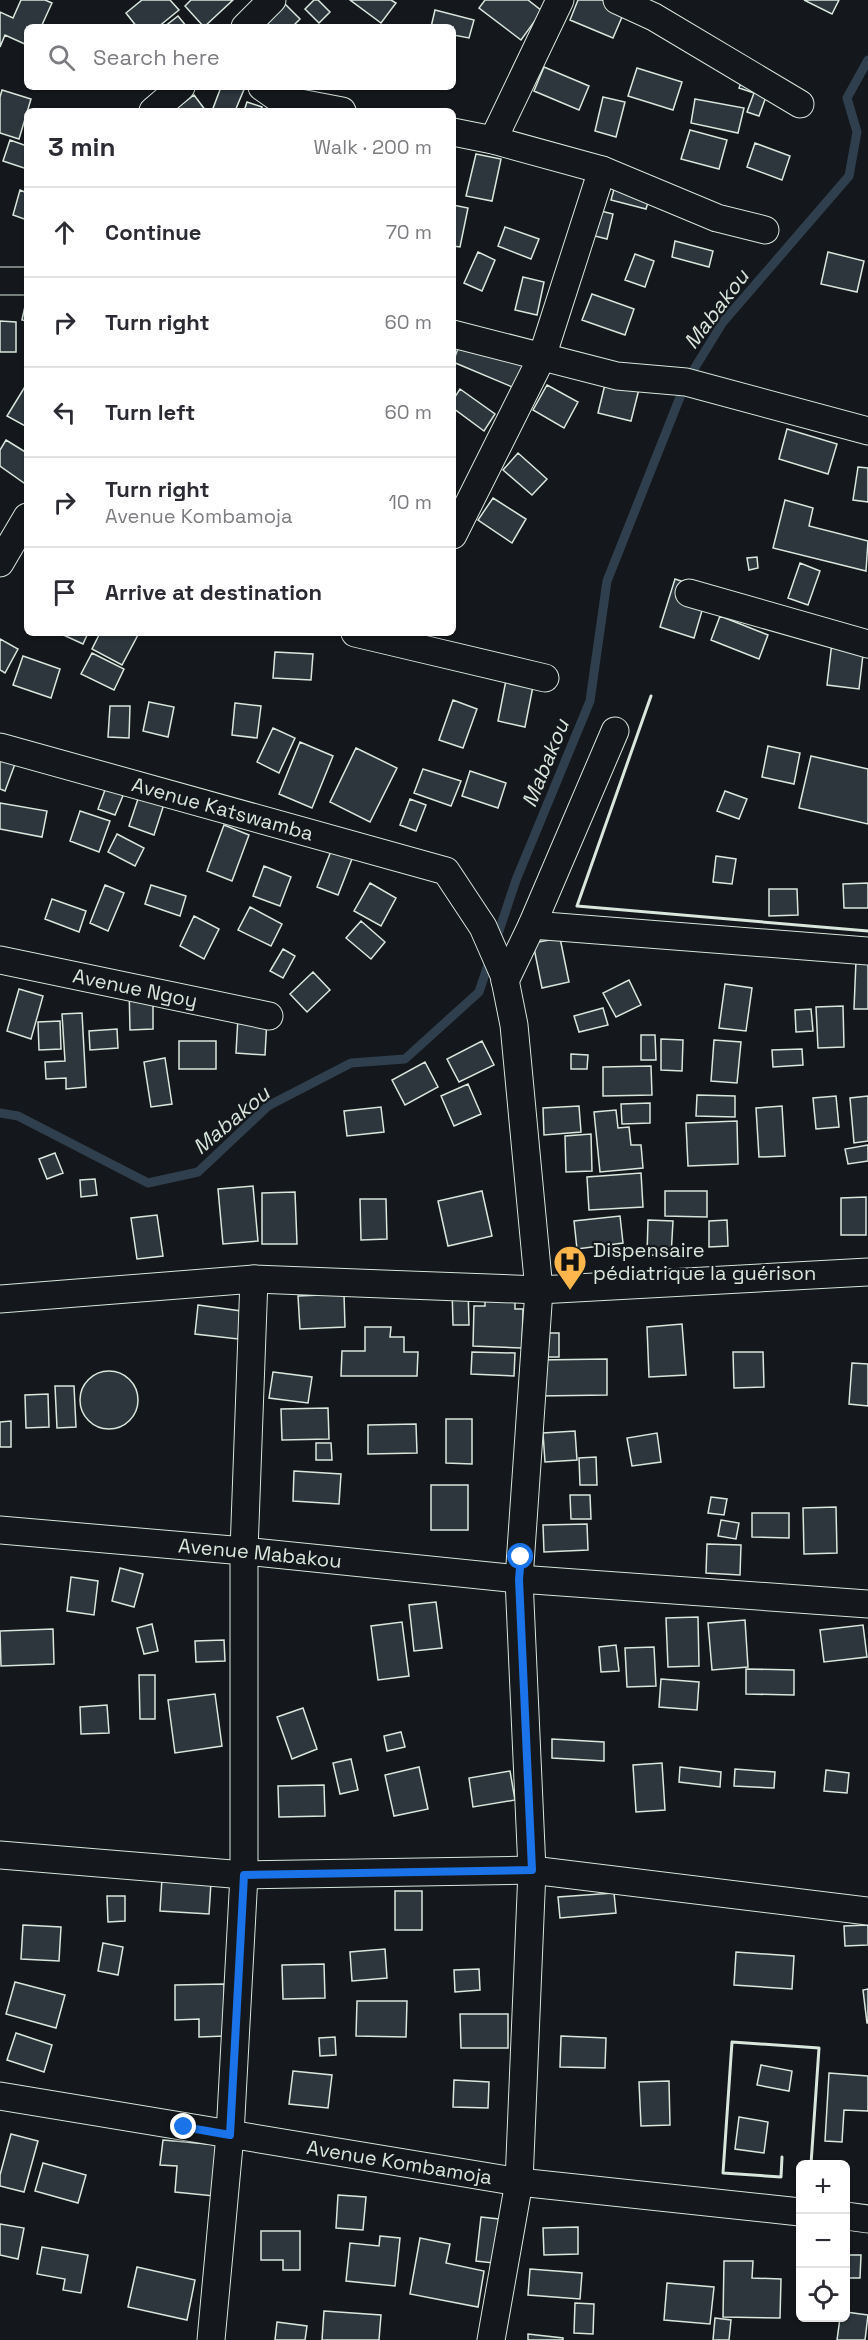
<!DOCTYPE html>
<html lang="en">
<head>
<meta charset="utf-8">
<style>
	:root { --surface:#fff; --page:#f7f7f7; --text:#2b2b33; --muted:#7c7c81; --line:#e1e1e2 }
	body { margin:0; font-family:"Space Grotesk",sans-serif; background:var(--page); color:var(--text) }
	.controls { position:absolute; right:18px; bottom:18px; display:grid; overflow:hidden; border-radius:9px; box-shadow:0 2px 4px #0004 }
	.controls button { width:54px; height:54px; display:grid; place-items:center; padding:0; border:0; border-bottom:2px solid var(--line); background:var(--surface); color:var(--text); font:30px sans-serif }
	.stop { position:absolute; width:18px; height:18px; margin:-14px; border:4px solid #1a73e8; border-radius:50%; background:#fff }
	.stop.end { background:#1a73e8; border-color:#fff; box-shadow:0 2px 6px #0008 }
	.list { margin:0; padding:0; list-style:none }
	h2 { display:flex; justify-content:space-between; align-items:center; height:78px; margin:0; padding:0 24px; font-size:26px }
	h2 small { font-size:20px; font-weight:400; color:var(--muted) }
	.list li { display:grid; grid-template-columns:39px 1fr auto; gap:18px; align-items:center; box-sizing:border-box; height:90px; padding:0 24px; border-top:2px solid var(--line) }
	.list b { display:block; font-size:22px; white-space:nowrap }
	.list p { margin:0; font-size:20px; white-space:nowrap; color:var(--muted) }
	.list em { font-size:20px; font-style:normal; color:var(--muted) }
	.icon { flex:none; width:33px; height:33px; fill:none; stroke:currentColor; stroke-width:2; stroke-linecap:round; stroke-linejoin:round }
	.map { position:relative; flex:none; width:868px; height:2340px; overflow:hidden }
	.search { position:absolute; background:var(--surface); box-shadow:0 2px 4px #0004; left:24px; top:24px; width:432px; height:66px; display:flex; align-items:center; gap:15px; box-sizing:border-box; padding:0 21px; border-radius:9px; color:var(--muted); font-size:22px }
	.panel { position:absolute; background:var(--surface); box-shadow:0 2px 4px #0004; left:24px; top:108px; width:432px; height:528px; border-radius:9px }
	.map>svg:first-child { display:block }
</style>
</head>
<body>
<div class="map">
<svg width="868" height="2340" viewBox="0 0 868 2340">
	<rect width="100%" height="100%" fill="#14181c"/>
	<g fill="none" stroke-linecap="round" stroke-linejoin="round">
		<!-- stream -->
		<path stroke="#2f3f4d" stroke-width="9" d="M495 943 516 880 590 701 607 581 686 382 723 322 849 176 857 132 847 98 868 60
			M0 1113 18 1116 148 1183 198 1172 268 1106 351 1063 405 1059 479 992 490 959"/>
	</g>
	<!-- building -->
	<path fill="#2c363c" stroke="#d8e6dc" stroke-width="1.5" d="M21 0H45L52 3 41 27H27V45L5 35 0 47V12L13 18Z
		M142 0H170L179 10 158 27H137L126 13Z
		M191 0H233L204 27 185 6Z
		M314 0H318L330 12 319 23 305 9Z
		M350 0H391L396 3 381 23Z
		M485 0H528L542 11 521 40 479 8Z
		M578 0H602L625 10 613 38 570 20Z
		M804 0H839L832 14Z
		M284 3 300 19 292 27H259Z
		M435 10 474 20 469 38 453 35V27H431Z
		M178 16 187 27H164Z
		M544 67 589 86 579 110 534 91Z
		M637 68 682 82 673 110 628 96Z
		M745 73 771 83 759 116 747 112 754 93 739 88Z
		M221 87H245L235 111H212Z
		M2 90 31 99 19 139 0 133V97Z
		M194 95 206 111H173Z
		M603 97 625 102 616 137 595 131Z
		M695 99 744 108 738 133 691 123Z
		M247 102 262 107 261 111H244Z
		M690 130 727 140 719 169 681 159Z
		M10 140 27 146V169L3 161Z
		M755 143 790 156 782 180 747 167Z
		M476 154 501 159 492 201 466 196Z
		M618 175 653 185 646 209 611 200Z
		M20 190 27 193V220L13 215Z
		M453 205 468 208 460 247 453 246Z
		M597 210 613 214 607 239 591 235Z
		M505 227 539 239 531 259 498 246Z
		M675 241 713 251 709 267 672 257Z
		M478 252 495 260 482 291 464 283Z
		M828 252 864 261 857 292 821 284Z
		M635 254 654 261 645 287 625 280Z
		M523 277 544 282 537 315 515 310Z
		M592 294 634 309 625 335 582 320Z
		M27 297V321L22 320Z
		M0 321 16 322V352H0Z
		M462 338 528 366 517 389 453 362Z
		M609 368 642 377 631 421 598 413Z
		M26 385 27 386V427L7 416Z
		M547 385 578 402 564 428 533 410Z
		M460 389 495 414 484 431 453 408V400Z
		M787 429 837 444 828 474 779 459Z
		M6 440 27 453V479L24 483 0 466V450Z
		M518 453 547 479 532 495 503 470Z
		M858 467 868 468V502L853 500Z
		M493 498 526 519 512 543 478 520Z
		M785 500 813 508 809 526 868 541 866 571 773 548Z
		M757 557 758 568 749 570 747 558Z
		M800 563 820 571 808 605 788 598Z
		M675 579 708 590 694 638 660 627Z
		M720 616 768 635 759 659 711 640Z
		M59 633H88L83 644Z
		M100 633H139L122 665 92 649Z
		M0 639 18 649 5 673 0 670Z
		M832 642 864 646 859 689 827 685Z
		M275 652 313 654 311 680 273 678Z
		M92 653 124 669 114 690 81 674Z
		M23 656 60 669 51 698 13 685Z
		M508 670 535 676 525 727 498 721Z
		M453 700 477 709 463 748 439 740Z
		M149 702 174 707 168 737 143 731Z
		M235 703 261 706 257 738 232 735Z
		M110 706H130L129 738 108 737Z
		M273 728 295 738 279 773 257 762Z
		M300 742 333 756 312 808 279 794Z
		M768 746 800 753 794 784 762 777Z
		M356 748 397 768 370 822 330 802Z
		M811 756 868 769V824L799 808Z
		M0 758 15 764 5 791 0 789Z
		M423 769 461 781 451 806 414 793Z
		M470 771 506 783 498 808 462 796Z
		M109 779 127 786 115 815 98 809Z
		M141 790 166 798 154 835 129 826Z
		M725 791 747 799 739 819 717 811Z
		M410 799 426 805 416 831 400 825Z
		M0 803 47 811 42 837 0 829Z
		M80 811 110 821 99 852 70 841Z
		M224 825 249 835 232 881 207 871Z
		M117 834 144 848 135 866 108 852Z
		M331 851 352 859 338 895 317 887Z
		M716 856 736 859 732 884 713 882Z
		M264 866 291 877 280 906 253 896Z
		M370 883 396 898 381 926 354 911Z
		M868 883V908H844L843 884Z
		M105 885 124 893 108 931 90 923Z
		M151 885 186 896 180 916 145 904Z
		M769 889H797L798 915 769 916Z
		M52 899 86 911 79 932 45 919Z
		M250 907 282 924 271 946 238 930Z
		M194 916 219 929 204 959 180 946Z
		M361 921 385 942 371 959 346 938Z
		M560 938 569 982 542 988 533 943Z
		M283 949 295 956 283 978 270 971Z
		M856 960H868V1009H854Z
		M313 972 330 990 307 1012 290 994Z
		M629 980 641 1005 616 1017 603 993Z
		M725 984 752 988 746 1031 719 1028Z
		M153 985V1029L130 1030 129 986Z
		M19 989 43 996 31 1039 7 1031Z
		M843 1006 844 1047 818 1048 816 1007Z
		M603 1008 608 1025 579 1032 574 1016Z
		M811 1009 813 1031 796 1032 795 1010Z
		M82 1013 86 1087 66 1089V1078L46 1079 45 1062 65 1061 62 1014Z
		M238 1017 267 1019 265 1055 236 1053Z
		M60 1021 61 1049 39 1050 38 1022Z
		M117 1029 118 1048 90 1050 89 1031Z
		M641 1035H655L656 1060H641Z
		M661 1039 683 1040 682 1071 661 1070Z
		M714 1040 741 1042 737 1083 711 1081Z
		M179 1041H216V1069H179Z
		M482 1041 494 1065 459 1082 447 1059Z
		M802 1049 803 1065 773 1067 772 1050Z
		M571 1054 588 1055 587 1069H571Z
		M165 1058 172 1104 151 1107 144 1062Z
		M425 1062 438 1087 405 1105 392 1080Z
		M651 1066 652 1095 603 1096V1067Z
		M468 1084 481 1114 454 1126 441 1096Z
		M697 1095 735 1096V1117L696 1116Z
		M836 1096 839 1127 816 1129 813 1098Z
		M868 1096V1141L854 1143 850 1098Z
		M650 1103V1123L622 1124 621 1104Z
		M579 1106 581 1132 544 1135 543 1108Z
		M782 1106 785 1156 759 1157 756 1108Z
		M381 1107 384 1132 347 1136 344 1111Z
		M616 1110 618 1128 629 1127 631 1145H641L643 1168 600 1172 594 1112Z
		M737 1121 738 1164 688 1166 686 1123Z
		M591 1134 592 1171 566 1172 565 1136Z
		M868 1145V1161L848 1164 845 1149Z
		M55 1153 63 1173 47 1179 39 1159Z
		M641 1173 643 1207 589 1210 587 1177Z
		M95 1179 97 1195 81 1197 80 1180Z
		M253 1186 258 1241 223 1244 218 1189Z
		M482 1191 492 1236 448 1246 438 1201Z
		M665 1191H707V1217L665 1216Z
		M295 1192 297 1244H262V1193Z
		M866 1197V1235H841V1198Z
		M360 1199H386L387 1239 361 1240Z
		M157 1215 163 1256 137 1259 131 1218Z
		M620 1216 623 1243 577 1249 574 1221Z
		M648 1220 673 1221 671 1256 647 1255Z
		M727 1220 728 1246 709 1247V1221Z
		M468 1287 469 1325H453L452 1288Z
		M344 1294 345 1327 300 1329 298 1296Z
		M485 1296 515 1297V1309H523L522 1348 473 1346 474 1306H485Z
		M198 1305 241 1311 238 1339 195 1334Z
		M682 1324 686 1375 649 1377 647 1327Z
		M365 1327H391L390 1337H404V1352H418L417 1376H341L342 1351H365Z
		M543 1333H559V1357H544Z
		M472 1352 515 1353 514 1376 471 1374Z
		M733 1352H763L764 1387 734 1388Z
		M607 1359V1395L539 1396 538 1360Z
		M852 1363 868 1364V1406L849 1404Z
		M80 1400a29 29 0 1 1 58 0a29 29 0 1 1-58 0Z
		M273 1372 312 1377 308 1403 269 1398Z
		M55 1386H74L76 1427 57 1428Z
		M48 1394 49 1427 26 1428 25 1395Z
		M328 1408 329 1439 282 1440 281 1409Z
		M446 1419H472V1464L446 1463Z
		M11 1421V1447H0V1422Z
		M416 1424 417 1453 368 1454V1425Z
		M575 1431 577 1460 545 1462 543 1433Z
		M657 1433 661 1462 632 1466 627 1438Z
		M316 1443H331L332 1460H316Z
		M596 1457 597 1485H580L579 1458Z
		M294 1471 341 1474 339 1504 293 1501Z
		M431 1485H468V1530H431Z
		M570 1495H590L591 1519H571Z
		M711 1497 727 1499 724 1515 708 1513Z
		M836 1507 837 1553 804 1554 803 1508Z
		M752 1513H789V1538L752 1537Z
		M721 1520 739 1523 736 1539 718 1536Z
		M587 1524 588 1550 544 1552 543 1525Z
		M707 1544 741 1545 740 1575 706 1573Z
		M120 1568 143 1574 134 1607 112 1601Z
		M71 1577 98 1581 94 1615 67 1611Z
		M436 1602 442 1648 414 1651 409 1605Z
		M698 1617 699 1666 668 1667 666 1618Z
		M745 1620 748 1667 712 1670 708 1623Z
		M402 1622 409 1676 378 1680 371 1626Z
		M152 1624 158 1651 144 1654 137 1628Z
		M863 1625 867 1657 824 1662 820 1630Z
		M53 1629 54 1664 1 1666 0 1631Z
		M224 1640 225 1661 196 1662 195 1641Z
		M616 1645 619 1671 601 1672 599 1647Z
		M654 1647 656 1686 627 1687 625 1648Z
		M746 1669 794 1670V1695L746 1694Z
		M139 1675H155V1719H140Z
		M661 1679 699 1682 697 1710 659 1707Z
		M215 1694 222 1746 175 1753 168 1700Z
		M107 1705 109 1733 81 1734 80 1707Z
		M303 1708 317 1749 292 1759 277 1717Z
		M401 1732 405 1747 387 1751 384 1736Z
		M552 1739 604 1742V1761L552 1758Z
		M351 1759 358 1790 340 1794 333 1763Z
		M662 1763 665 1810 636 1812 633 1765Z
		M419 1767 428 1809 394 1816 385 1775Z
		M680 1767 721 1772 720 1787 679 1782Z
		M735 1769 775 1772 774 1788 734 1786Z
		M826 1770 849 1773 847 1793 824 1791Z
		M510 1771 515 1800 473 1807 469 1778Z
		M324 1785 325 1816 279 1817 278 1786Z
		M162 1878 211 1882 209 1914 160 1911Z
		M395 1891H422V1930H395Z
		M614 1893 616 1913 560 1918 558 1897Z
		M107 1896H125V1921L108 1922Z
		M23 1925 61 1927 59 1961 21 1959Z
		M868 1925V1945L845 1946 844 1926Z
		M103 1943 123 1947 118 1975 98 1971Z
		M385 1949 387 1978 352 1981 350 1952Z
		M736 1952 794 1956 792 1989 734 1985Z
		M324 1964 325 1998 283 1999 282 1965Z
		M479 1969 480 1990 455 1992 454 1970Z
		M15 1982 65 1995 56 2028 6 2014Z
		M224 1984 225 2036 199 2037V2019L175 2020V1985Z
		M868 1989V2023H867L863 1990Z
		M357 2001H407L406 2037 356 2036Z
		M460 2014H508V2048H461Z
		M16 2033 52 2045 44 2072 7 2060Z
		M561 2036 606 2038 605 2068 560 2067Z
		M335 2037 336 2055 320 2056 319 2038Z
		M761 2065 792 2071 789 2091 757 2085Z
		M293 2071 332 2075 328 2108 289 2104Z
		M829 2073 868 2076V2111L844 2110 842 2142 825 2141Z
		M454 2080 489 2082 488 2108 453 2107Z
		M669 2081 670 2125 641 2126 639 2082Z
		M739 2117 768 2122 764 2153 735 2149Z
		M11 2134 38 2141 24 2192 0 2186V2175Z
		M163 2140 218 2145 214 2196 175 2192 177 2166 160 2165Z
		M43 2163 86 2175 78 2203 35 2191Z
		M338 2195 366 2197 363 2230 336 2228Z
		M481 2217 499 2219 494 2263 476 2261Z
		M0 2224 24 2228 18 2259 0 2255Z
		M578 2227V2254L544 2255 543 2228Z
		M261 2231H300V2270H283V2260H261Z
		M380 2236 400 2238 395 2286 346 2281 350 2243 379 2246Z
		M420 2238 450 2244 446 2263 484 2271 478 2307 410 2294Z
		M42 2247 88 2255 81 2293 63 2290 65 2279 37 2274Z
		M846 2255H861L860 2278H846Z
		M724 2261H753L752 2278 781 2279 780 2318 723 2317Z
		M137 2267 195 2280 187 2320 128 2307Z
		M530 2269 582 2273 580 2299 528 2295Z
		M667 2283 714 2287 710 2324 664 2320Z
		M575 2303 594 2304 593 2334 574 2333Z
		M324 2311 381 2315 379 2340H322Z
		M846 2312 868 2315 865 2340H837L840 2318H846Z
		M715 2318 731 2320 729 2340H713Z
		M277 2322 307 2326 305 2340H275Z
		M528 2334 563 2338V2340H528Z"/>
	<g fill="none" stroke-linecap="round" stroke-linejoin="round">
		<defs>
			<g id="minor">
				<path d="M617 0 654 17 800 104"/>
				<path d="M245 27 272 0"/>
				<path d="M262 87 279 99 342 111"/>
				<path d="M153 111 181 87"/>
				<path d="M453 132 493 140 602 170 717 218 765 230"/>
				<path d="M493 140 560 0"/>
				<path d="M0 281H27"/>
				<path d="M453 334 617 376 686 382 868 431"/>
				<path d="M453 535 542 357 602 170"/>
				<path d="M0 563 27 517"/>
				<path d="M689 593 868 644"/>
				<path d="M355 633 545 678"/>
				<path id="s1" d="M0 747 446 871 483 927 504 975 514 1025 539 1290 519 1579 532 1870 519 2182 491 2340"/>
				<path d="M532 925 615 731"/>
				<path id="s2" d="M0 960 269 1016"/>
				<path d="M505 981 532 925 868 951"/>
				<path d="M0 1299 254 1279 539 1290 868 1272"/>
				<path id="s3" d="M0 1530 244 1551 519 1579 868 1604"/>
				<path d="M0 1855 244 1875 532 1870 868 1911"/>
				<path id="s4" d="M0 2096 519 2182 800 2212"/>
				<path d="M846 2216 868 2219"/>
				<path d="M211 2340 230 2135 244 1875V1551L254 1279"/>
			</g>
		</defs>
		<!-- minor casing -->
		<use href="#minor" stroke="#d8e6dc" stroke-width="29"/>
		<!-- minor -->
		<use href="#minor" stroke="#14181c" stroke-width="27"/>
		<!-- wall -->
		<path stroke="#d8e6dc" stroke-width="3" d="M651 696 577 906 868 931
			M782 2157 781 2177 723 2173 732 2042 819 2048 811 2164"/>
	</g>
	<g fill="none" stroke-linecap="round" stroke-linejoin="round">
		<!-- route -->
		<path stroke="#1a73e8" stroke-width="8" d="M184 2127 230 2135 244 1875 532 1870 519 1579 521 1557"/>
	</g>
	<!-- icons -->
	<defs>
		<symbol id="hospital-pin" viewBox="-11 -11 22 30"><path d="M0 17L-7.5 6A9.5 9.5 0 1 1 7.5 6Z" fill="#ffb74d" stroke="#14181c"/><path d="M-5-5h3v3.5h4V-5h3V5h-3V1.5h-4V5h-3Z" fill="#111"/></symbol>
	</defs>
	<g fill-rule="evenodd">
		<use href="#hospital-pin" x="551" y="1243" width="38" height="52"/>
	</g>
	<g text-anchor="middle" dominant-baseline="central" stroke-width="4.5" stroke-linejoin="round" paint-order="stroke">
		<!-- street labels -->
		<g font-size="20" fill="#d8e6dc" stroke="#14181c">
			<text stroke="none"><textPath href="#s1" startOffset="231">Avenue Katswamba</textPath></text>
			<text stroke="none"><textPath href="#s2" startOffset="138">Avenue Ngoy</textPath></text>
			<text stroke="none"><textPath href="#s3" startOffset="261">Avenue Mabakou</textPath></text>
			<text stroke="none"><textPath href="#s4" startOffset="405">Avenue Kombamoja</textPath></text>
		</g>
		<!-- poi labels -->
		<g font-size="20" fill="#d8e6dc" stroke="#14181c" text-anchor="start">
			<text x="593" y="1250">Dispensaire<tspan x="593" dy="23">pédiatrique la guérison</tspan></text>
		</g>
		<!-- water labels -->
		<g font-size="21" font-style="italic" fill="#d8e6dc" stroke="#14181c">
			<text transform="translate(716 309) rotate(-53)">Mabakou</text>
			<text transform="translate(545 763) rotate(-68)">Mabakou</text>
			<text transform="translate(231 1120) rotate(-40)">Mabakou</text>
		</g>
	</g>
</svg>
<div class="controls">
<button>+</button>
<button>−</button>
<button><svg class="icon" aria-label="locate" viewBox="0 0 24 24"><circle cx="12" cy="12" r="6"/><path d="M12 2v4M12 18v4M2 12h4M18 12h4"/></svg></button>
</div>
<div class="stop" style="left:521px;top:1557px"></div>
<div class="stop end" style="left:184px;top:2127px"></div>
<div class="search"><svg class="icon" aria-label="search" viewBox="0 0 24 24"><circle cx="10" cy="10" r="6"/><path d="M15 15l6 6"/></svg>Search here</div>
<section class="panel">
<h2>3 min<small>Walk · 200 m</small></h2>
<ul class="list">
<li><svg class="icon" aria-label="ahead" viewBox="0 0 24 24"><path d="M12 20V5M6 11l6-6 6 6"/></svg><div><b>Continue</b></div><em>70 m</em></li>
<li><svg class="icon" aria-label="right" viewBox="0 0 24 24"><path d="M7 20v-9h11M14 6l5 5-5 5"/></svg><div><b>Turn right</b></div><em>60 m</em></li>
<li><svg class="icon" aria-label="left" viewBox="0 0 24 24"><path d="M17 20v-9H6M10 6l-5 5 5 5"/></svg><div><b>Turn left</b></div><em>60 m</em></li>
<li><svg class="icon" aria-label="right" viewBox="0 0 24 24"><path d="M7 20v-9h11M14 6l5 5-5 5"/></svg><div><b>Turn right</b><p>Avenue Kombamoja</p></div><em>10 m</em></li>
<li><svg class="icon" aria-label="arrive" viewBox="0 0 24 24"><path d="M6 21V4h12l-3 4 3 4H6"/></svg><div><b>Arrive at destination</b></div></li>
</ul>
</section>
</div>
</body>
</html>
